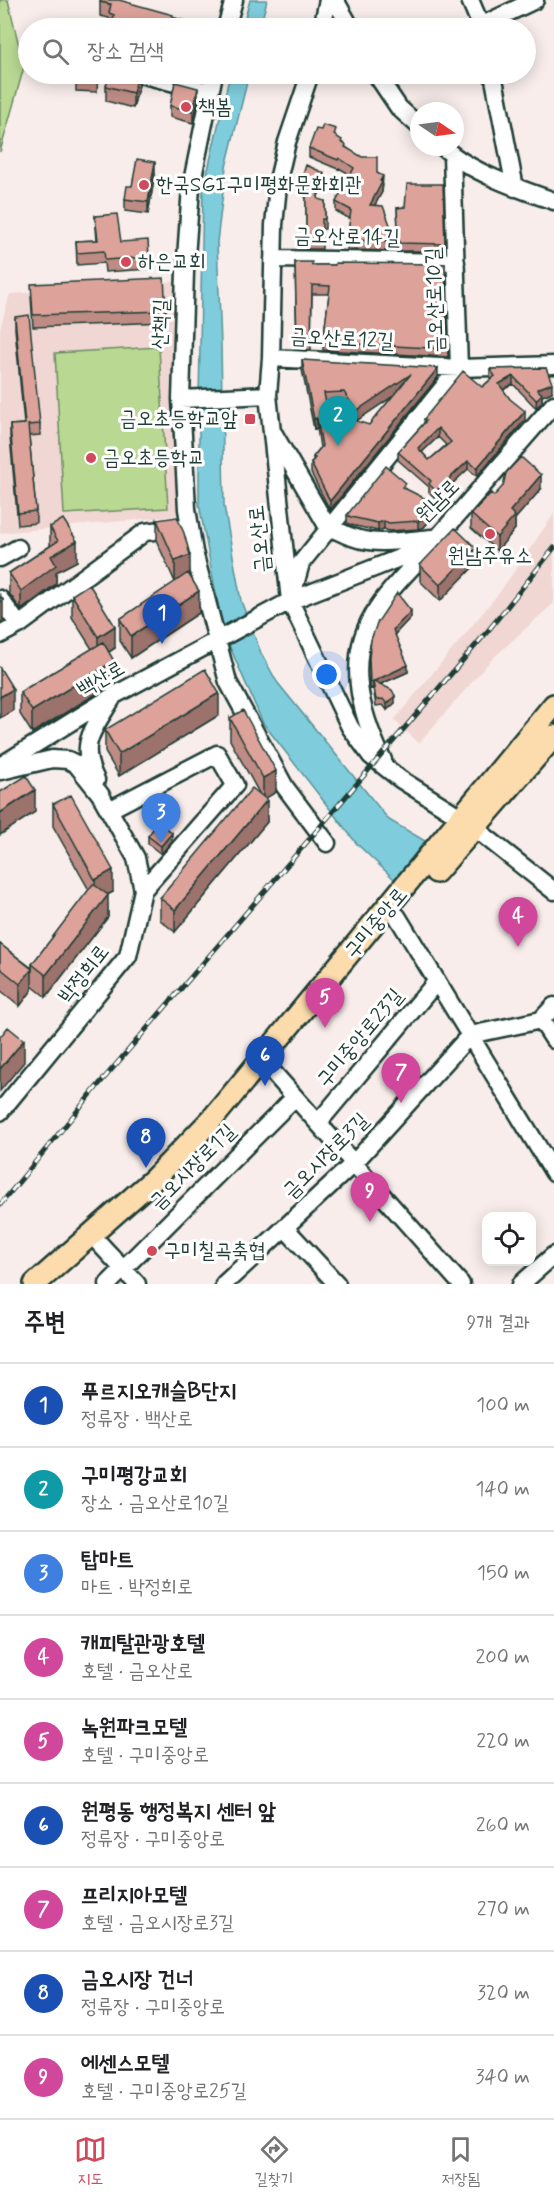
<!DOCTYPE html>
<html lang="ko">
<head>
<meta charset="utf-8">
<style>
	:root { --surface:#fff; --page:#f6f6f6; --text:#202124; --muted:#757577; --line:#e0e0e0; --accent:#d1495b }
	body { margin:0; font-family:Mynerve,"Poor Story",sans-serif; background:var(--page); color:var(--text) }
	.controls { position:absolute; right:18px; bottom:18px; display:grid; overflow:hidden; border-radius:12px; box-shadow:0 3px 15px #0003 }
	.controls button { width:54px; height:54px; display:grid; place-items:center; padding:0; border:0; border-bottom:2px solid var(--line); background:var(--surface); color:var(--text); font:30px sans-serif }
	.compass { position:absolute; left:410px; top:102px; width:54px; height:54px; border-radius:50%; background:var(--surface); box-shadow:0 3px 15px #0003; rotate:103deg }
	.you { position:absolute; left:327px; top:675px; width:21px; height:21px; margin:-15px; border:4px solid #fff; border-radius:50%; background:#1a73e8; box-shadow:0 0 0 9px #1a73e833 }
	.badge { display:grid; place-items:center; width:39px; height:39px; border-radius:50%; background:var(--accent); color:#fff; font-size:20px; font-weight:700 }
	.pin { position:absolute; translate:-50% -50px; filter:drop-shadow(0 2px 3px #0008) }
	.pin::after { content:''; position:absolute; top:32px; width:21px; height:18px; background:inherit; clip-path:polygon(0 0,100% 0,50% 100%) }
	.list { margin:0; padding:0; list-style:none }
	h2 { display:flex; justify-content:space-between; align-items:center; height:78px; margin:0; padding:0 24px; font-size:26px }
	h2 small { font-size:20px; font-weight:400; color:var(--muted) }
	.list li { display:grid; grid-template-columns:39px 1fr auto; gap:18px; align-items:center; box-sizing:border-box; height:84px; padding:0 24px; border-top:2px solid var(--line) }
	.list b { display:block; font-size:22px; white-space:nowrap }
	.list p { margin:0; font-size:20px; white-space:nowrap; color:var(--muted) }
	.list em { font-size:20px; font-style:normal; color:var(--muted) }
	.icon { flex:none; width:33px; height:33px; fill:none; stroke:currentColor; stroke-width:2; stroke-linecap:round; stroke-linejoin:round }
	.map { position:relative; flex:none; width:554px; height:1284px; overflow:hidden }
	.search { position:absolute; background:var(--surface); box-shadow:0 3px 15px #0003; left:18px; right:18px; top:18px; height:66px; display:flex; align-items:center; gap:15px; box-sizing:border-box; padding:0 21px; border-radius:33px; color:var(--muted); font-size:22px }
	.sheet { height:834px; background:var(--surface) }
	nav { display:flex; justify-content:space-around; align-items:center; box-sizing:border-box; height:84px; border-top:2px solid var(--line); background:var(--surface); font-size:16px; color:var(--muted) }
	nav a { display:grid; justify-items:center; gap:3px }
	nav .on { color:var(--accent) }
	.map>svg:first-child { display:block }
</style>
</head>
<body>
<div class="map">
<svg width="554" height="1284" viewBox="0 0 554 1284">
	<rect width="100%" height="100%" fill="#f8edeb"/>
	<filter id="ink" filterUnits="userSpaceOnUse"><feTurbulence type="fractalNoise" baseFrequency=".0167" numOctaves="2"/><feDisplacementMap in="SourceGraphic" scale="12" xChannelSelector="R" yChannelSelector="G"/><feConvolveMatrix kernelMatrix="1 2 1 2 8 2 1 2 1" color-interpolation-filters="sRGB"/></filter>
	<g filter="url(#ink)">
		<!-- built -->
		<path fill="#f0d7d3" d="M181 281 186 515 0 533V328L10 294Z
			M554 514V603L492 659 419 743 394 720 499 593Z"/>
		<!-- green -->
		<path fill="#b9d992" stroke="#6c8b63" stroke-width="1.5" d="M0 0H8L24 67 0 152Z
			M159 347 168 508 64 514 55 353Z"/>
		<!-- water -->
		<path fill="#7fcddc" stroke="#599399" stroke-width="1.5" d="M250 0H267L260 28H242Z
			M230 74H249L226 167 217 242 221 345 224 506 241 601 261 653 277 682 389 820 425 841 395 880 357 844 263 723 223 631 199 504V399L203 191Z"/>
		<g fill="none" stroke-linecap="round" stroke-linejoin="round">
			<defs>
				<path id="minor" d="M335 0 351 28
					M470 0 482 28
					M226 28 234 0
					M322 28 328 0
					M476 28 535 0
					M140 74 210 92
					M214 74 191 187 185 272 181 399 187 509 194 552 228 682 285 787 327 843
					M310 74 287 142 279 176 274 225 271 358 268 395 290 601 350 727 371 756 400 779 462 818 554 891
					M376 74 399 108 419 126
					M493 74 515 188
					M443 147C470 172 519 189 554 201
					M273 259 456 262
					M271 358 459 368 554 365
					M181 399 268 395
					M274 434 326 524C363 549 390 542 432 538
					M0 558 18 548
					M293 592 301 563 459 368 452 155
					M0 599 19 625
					M0 635 19 625 145 532 179 528
					M383 760C359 711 344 655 378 607 393 585 413 567 430 547
					M0 766 113 696 290 601 407 555 438 537 554 404
					M96 780C77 743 94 729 113 697
					M109 810 217 754 235 785 143 890
					M397 916 554 1173
					M541 1020 554 1040
					M270 1069 461 1284
					M0 1112 128 956 143 890 136 858 100 794 76 764 68 760 52 759 1 771
					M318 1123 437 981
					M285 1228 337 1284
					M99 1243 137 1284
					M108 1284 295 1097
					M224 1284 354 1163 470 1035 541 1020 554 1006
					M521 1284 554 1255"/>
				<path id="major" d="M436 872 554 736
					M35 1284 154 1179 213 1118 554 705"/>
			</defs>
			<!-- minor casing -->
			<use href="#minor" stroke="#1f3d34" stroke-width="21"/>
			<!-- major casing -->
			<use href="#major" stroke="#1f3d34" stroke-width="26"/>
			<!-- minor -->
			<use href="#minor" stroke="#fff" stroke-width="16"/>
			<!-- major -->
			<use href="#major" stroke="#fcdcac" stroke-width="21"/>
			<defs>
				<path id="rail" d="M0 1205 101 1082 487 632 554 548"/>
			</defs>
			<!-- rail casing -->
			<use href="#rail" stroke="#1f3d34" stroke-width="5"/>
			<!-- rail -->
			<use href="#rail" stroke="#fff" stroke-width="3" stroke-dasharray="9" stroke-linecap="butt"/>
		</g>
		<!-- wall -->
		<path fill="#be8c84" stroke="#1f3d34" stroke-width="1.5" fill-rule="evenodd" d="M100 2 173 18 189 26 200 28H111L109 27V18L100 16Z
			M76 74H98L97 92 76 91Z
			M139 74V85L133 108 106 101V86Z
			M198 100 193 123 170 117V106Z
			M336 136 346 147 377 173 383 185 382 192 375 205 396 241V251L347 250 350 219 336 211V202L351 175 339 168 338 169 309 157V148Z
			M155 174 148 214 125 211V199L132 186Z
			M324 183 318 196V199L325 201V229H322V249H306V197L300 194V184Z
			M443 184 445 251H399L397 208 405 207Z
			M95 216 121 242 149 257V269L105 272 104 263 77 265 76 241 97 240Z
			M295 262 312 265 445 264 448 357 323 350V342L329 294H312L311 350 297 349Z
			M31 296 166 311V322L33 327Z
			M15 317 40 424V435L29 436 36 511V523L18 525 10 437V425L24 424 15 329Z
			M302 360 438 377 330 510 311 473V463L313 460V457L320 448 317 428 314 429 302 370ZM393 396 369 425 330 423 326 403 344 402 356 421Z
			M546 368 552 392 542 396V402L536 408 513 384 503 390 525 420 477 476 468 469 436 499 429 492V487L398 460V452L424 423V419L482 387 491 379 490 378V369ZM438 437 446 445 429 460 422 452Z
			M406 489 435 515 424 527 418 529 389 531 384 529 378 531 351 525 347 523V515Z
			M541 489 515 519V529L497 551 471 528V514L494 496Z
			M157 520 190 576 199 613 131 658 120 641V619L175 582 157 542Z
			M50 527 77 561 56 572V584L21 610 9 593V573L50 546Z
			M476 564 440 601 420 581V565Z
			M397 593 411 617 395 634 408 672 381 684 395 703 387 710 383 705 376 706 373 688 370 689 369 664Z
			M72 595 115 648 109 652 114 683 32 733 20 714V692L92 649 72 617Z
			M219 715 119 776 105 752V730Z
			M230 718 276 792 265 798 267 822 175 932 160 920V898L259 793 230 740Z
			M53 804 113 892 107 895 108 917 46 997 32 986V990L20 1006 0 990V944L32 968V964L89 890 53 826Z
			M148 836 172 841 161 854 148 844Z"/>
		<!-- shaded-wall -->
		<path fill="#9b726c" stroke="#1f3d34" stroke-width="1.5" d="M138 74H139V85L133 108V93Z
			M198 88V100L193 123V111Z
			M155 162V174L148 214V202Z
			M324 173V183L318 196V186Z
			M383 176 382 192 370 214V205Z
			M438 368V377L330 510V501Z
			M411 374V384L356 421V411Z
			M513 376V384L499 392V384Z
			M552 383V392L542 396V402L536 408 537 389Z
			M525 411V420L477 476V468Z
			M317 418V428L314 429V419Z
			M438 428V437L418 456V448Z
			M468 461V469L436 499V491Z
			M541 475V489L515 519V529L497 551V537L510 511Z
			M435 507V515L424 527 418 529V521Z
			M384 521V529L378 531V523Z
			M77 541V561L56 572V584L21 610V591L51 556Z
			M476 548V564L440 601V585Z
			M190 555V577L175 583V561Z
			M199 591V613L131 658V636Z
			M3 600V621L0 624V602Z
			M411 611V617L393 636V630Z
			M115 626V648L98 659V637Z
			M114 661V683L32 733V711Z
			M408 665V672L374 687V681Z
			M373 681V688L370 689V682Z
			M13 689V711L0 718V697Z
			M219 693V715L119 776V754Z
			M395 696V703L387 710V704Z
			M276 771V792L263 800V778Z
			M35 790V812L0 835V813Z
			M267 800V822L175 932V910Z
			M172 833V841L161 854V846Z
			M113 870V892L95 901V880Z
			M108 895V917L46 997V975Z
			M32 969V990L20 1006V984Z
			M24 1040V1062L0 1091V1069Z"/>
		<!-- building -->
		<path fill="#dda39a" stroke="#1f3d34" stroke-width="1.5" fill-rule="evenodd" d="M101 0H119L173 15 172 17 189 22 188 25 200 28H153L132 22 130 28H115L111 27 114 15 109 13 111 4 100 2Z
			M76 74H98L97 80H76Z
			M110 74H138L133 93 106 86Z
			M175 82 198 88 193 111 170 106Z
			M323 125 336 129 334 135 342 140 341 142 346 145 345 147 362 157H377V173L383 176 380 181 382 182 370 205 383 206 396 241 347 240 351 210 336 202 354 168 339 158 338 160 309 148 316 129 321 130Z
			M137 159 155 162 148 202 125 199 127 186H132Z
			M306 165 324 173 318 186V199L325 201V219H322V238L306 239V187L300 184Z
			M407 184H443L445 244 399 243 397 208 405 207Z
			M117 214 121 242 148 240 149 257 105 260 104 251 77 253 76 241 98 240 95 216Z
			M295 262H312V265H335V263L445 264 448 349 323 342 330 286 312 285 311 341H297Z
			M164 278 166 311 33 315 31 284Z
			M29 315 40 424 28 425 36 511 18 513 10 425 25 424 15 317Z
			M302 360 438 368 330 501 311 463 315 458 313 457 322 446 317 418 314 419ZM411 374 369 425 347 418 330 423 324 393 344 392 356 411Z
			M546 368 552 383 537 389 542 394 536 400 513 376 499 384 510 399 525 411 477 468 468 461 436 491 429 484 431 481 398 452 426 421 424 419 463 371 482 387 495 376 490 369ZM438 428 451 442 429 460 418 448Z
			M521 457 541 475 510 511 515 516 497 537 471 514 491 493 494 496 503 486 506 473Z
			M386 466 406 483 402 487 426 499 435 507 424 519 418 521 389 523 384 521 378 523 351 517 347 515Z
			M177 517 184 533 190 555 175 561 157 520Z
			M63 519 77 541 51 556 56 565 21 591 9 573 58 541 50 527Z
			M455 528 476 548 440 585 420 565Z
			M188 573 199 591 131 636 120 619Z
			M89 584 115 626 98 637 72 595Z
			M397 593 411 611 393 630 408 665 374 681 392 690 395 696 387 704 383 699 376 700 373 681 370 682 369 658 371 640 377 623Z
			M0 595 3 600 0 602Z
			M103 642 114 661 32 711 20 692Z
			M0 668 13 689 0 697Z
			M205 669 219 693 119 754 105 730Z
			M243 710 276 771 263 778 230 718Z
			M26 776 35 790 0 813V792Z
			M252 788 267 800 175 910 160 898Z
			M71 795 113 870 95 880 53 804Z
			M158 822 172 833 161 846 148 836Z
			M93 884 108 895 46 975 32 964Z
			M0 944 32 969 20 984 0 968Z
			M8 1027 24 1040 0 1069V1037Z"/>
	</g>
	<!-- markers -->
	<g fill="#d1495b" stroke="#fff" stroke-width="2">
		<circle cx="186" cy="107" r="6"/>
		<circle cx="144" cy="185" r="6"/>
		<circle cx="126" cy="262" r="6"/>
		<rect x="244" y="413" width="12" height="12" rx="3"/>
		<circle cx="91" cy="458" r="6"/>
		<circle cx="490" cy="534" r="6"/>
		<circle cx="152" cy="1251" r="6"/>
	</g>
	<g text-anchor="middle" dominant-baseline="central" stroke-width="6" stroke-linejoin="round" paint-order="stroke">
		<!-- poi labels -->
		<g font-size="21" fill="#1f3d34" stroke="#fff" text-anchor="start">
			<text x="198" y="107">책봄</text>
			<text x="156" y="185">한국SGI구미평화문화회관</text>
			<text x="138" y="262">하은교회</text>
			<text x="238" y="419" text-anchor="end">금오초등학교앞</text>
			<text x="103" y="458">금오초등학교</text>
			<text x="490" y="556" text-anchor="middle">원남주유소</text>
			<text x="164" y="1251">구미칠곡축협</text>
		</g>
		<!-- street labels -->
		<g font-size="21" fill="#1f3d34" stroke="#fff">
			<text transform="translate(347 237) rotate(1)">금오산로14길</text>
			<text transform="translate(435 300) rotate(-92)">금오산로10길</text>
			<text transform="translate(161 324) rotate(-88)">산책길</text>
			<text transform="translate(342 339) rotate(3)">금오산로12길</text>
			<text transform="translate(438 501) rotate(-45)">원남로</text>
			<text transform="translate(260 539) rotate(-96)">금오산로</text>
			<text transform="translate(101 679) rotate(-30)">백산로</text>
			<text transform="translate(376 923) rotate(-50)">구미중앙로</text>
			<text transform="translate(84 974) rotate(-52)">박정희로</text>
			<text transform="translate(360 1038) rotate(-50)">구미중앙로23길</text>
			<text transform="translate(326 1156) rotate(-45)">금오시장로3길</text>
			<text transform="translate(193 1167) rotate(-45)">금오시장로1길</text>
		</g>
	</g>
</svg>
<div class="controls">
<button><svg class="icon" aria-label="locate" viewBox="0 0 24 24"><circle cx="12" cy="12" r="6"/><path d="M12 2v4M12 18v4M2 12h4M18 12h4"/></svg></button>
</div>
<svg class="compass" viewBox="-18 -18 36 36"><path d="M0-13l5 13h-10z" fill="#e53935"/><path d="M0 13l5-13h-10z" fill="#757577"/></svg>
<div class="you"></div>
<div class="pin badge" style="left:162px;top:644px;background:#1a4fb4">1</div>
<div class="pin badge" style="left:338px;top:446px;background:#0f9aa8">2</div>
<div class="pin badge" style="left:161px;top:843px;background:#3f7fe0">3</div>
<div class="pin badge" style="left:518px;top:947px;background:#d1479c">4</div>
<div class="pin badge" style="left:325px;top:1028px;background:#d1479c">5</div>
<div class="pin badge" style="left:265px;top:1086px;background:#1a4fb4">6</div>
<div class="pin badge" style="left:401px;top:1103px;background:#d1479c">7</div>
<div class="pin badge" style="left:146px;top:1168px;background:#1a4fb4">8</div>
<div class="pin badge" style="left:370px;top:1222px;background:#d1479c">9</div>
<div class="search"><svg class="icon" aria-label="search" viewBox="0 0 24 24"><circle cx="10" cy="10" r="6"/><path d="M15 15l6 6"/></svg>장소 검색</div>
</div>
<section class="sheet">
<h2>주변<small>9개 결과</small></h2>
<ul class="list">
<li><span class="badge" style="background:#1a4fb4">1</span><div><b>푸르지오캐슬B단지</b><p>정류장 · 백산로</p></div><em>100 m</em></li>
<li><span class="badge" style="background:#0f9aa8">2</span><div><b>구미평강교회</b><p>장소 · 금오산로10길</p></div><em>140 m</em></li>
<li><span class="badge" style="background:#3f7fe0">3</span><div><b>탑마트</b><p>마트 · 박정희로</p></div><em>150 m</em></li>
<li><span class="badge" style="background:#d1479c">4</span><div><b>캐피탈관광호텔</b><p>호텔 · 금오산로</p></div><em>200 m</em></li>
<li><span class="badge" style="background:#d1479c">5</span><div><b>녹원파크모텔</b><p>호텔 · 구미중앙로</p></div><em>220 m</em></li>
<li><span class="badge" style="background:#1a4fb4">6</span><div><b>원평동 행정복지 센터 앞</b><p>정류장 · 구미중앙로</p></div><em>260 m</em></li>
<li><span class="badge" style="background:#d1479c">7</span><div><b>프리지아모텔</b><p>호텔 · 금오시장로3길</p></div><em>270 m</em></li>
<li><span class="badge" style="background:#1a4fb4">8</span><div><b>금오시장 건너</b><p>정류장 · 구미중앙로</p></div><em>320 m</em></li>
<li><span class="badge" style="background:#d1479c">9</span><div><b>에센스모텔</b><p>호텔 · 구미중앙로25길</p></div><em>340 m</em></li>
</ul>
</section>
<nav>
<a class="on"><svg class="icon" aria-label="map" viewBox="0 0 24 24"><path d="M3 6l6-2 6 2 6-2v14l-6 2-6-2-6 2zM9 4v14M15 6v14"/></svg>지도</a>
<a><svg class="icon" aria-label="directions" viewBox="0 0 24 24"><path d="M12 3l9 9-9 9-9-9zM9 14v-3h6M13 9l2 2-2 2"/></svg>길찾기</a>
<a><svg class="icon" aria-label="saved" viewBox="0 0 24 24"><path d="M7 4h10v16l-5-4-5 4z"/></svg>저장됨</a>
</nav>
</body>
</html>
